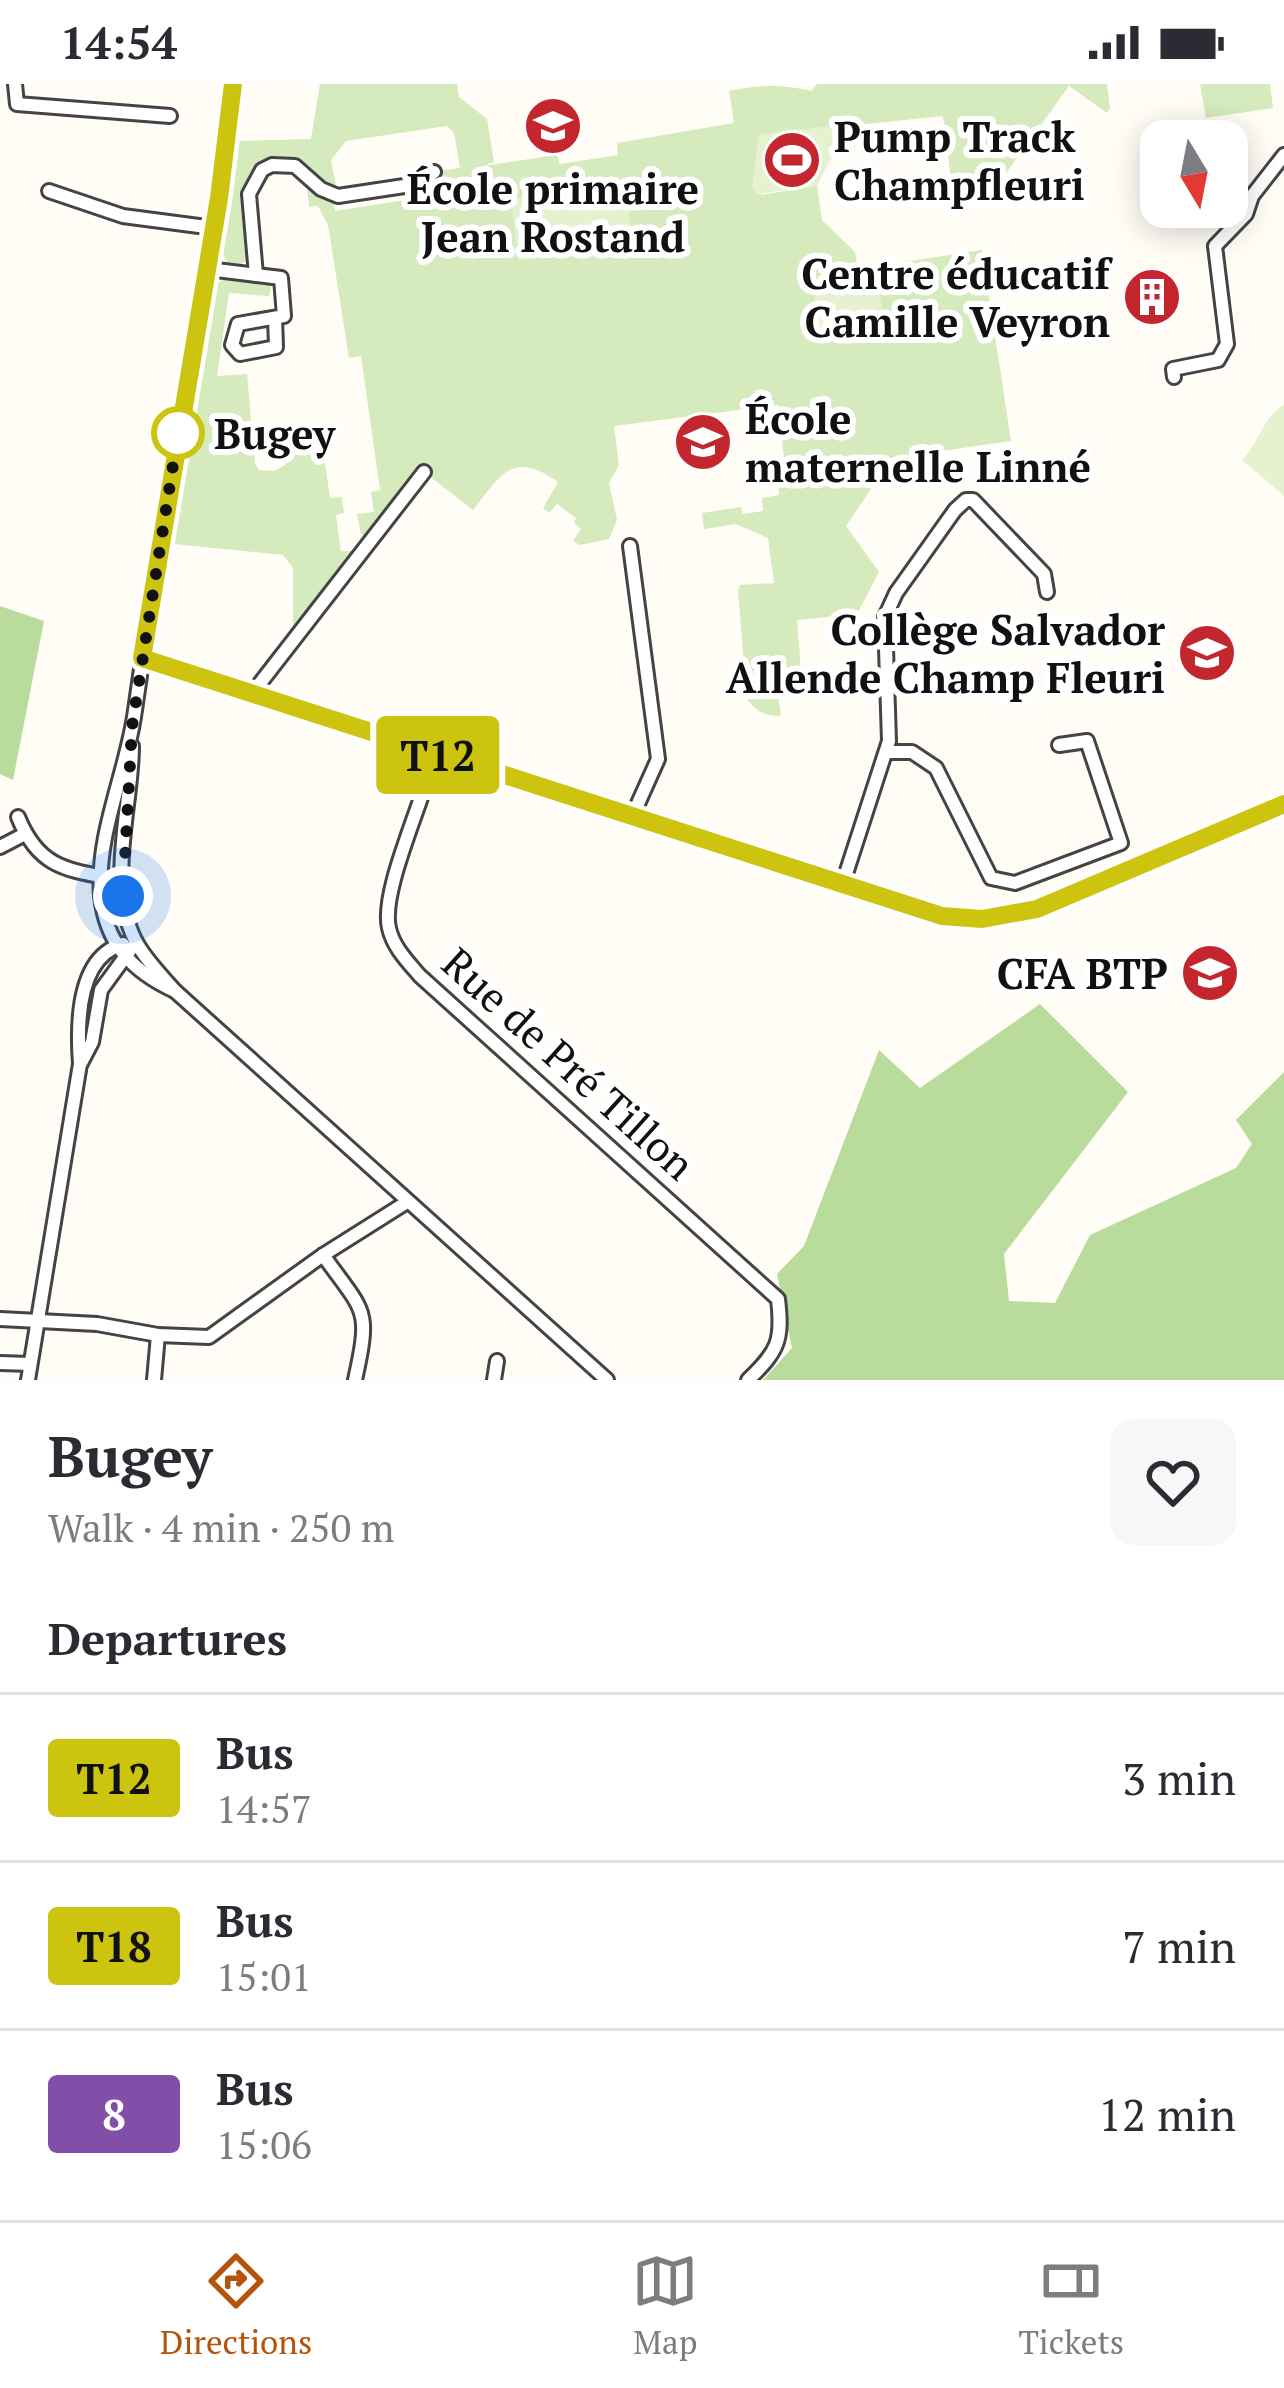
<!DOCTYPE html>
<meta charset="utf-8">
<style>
:root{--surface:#fff;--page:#f7f7f7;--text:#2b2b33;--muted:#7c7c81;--line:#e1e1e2;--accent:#b45309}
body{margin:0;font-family:"PT Serif",serif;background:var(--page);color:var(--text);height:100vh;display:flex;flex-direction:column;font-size:45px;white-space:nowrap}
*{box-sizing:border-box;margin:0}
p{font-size:39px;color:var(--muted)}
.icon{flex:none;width:66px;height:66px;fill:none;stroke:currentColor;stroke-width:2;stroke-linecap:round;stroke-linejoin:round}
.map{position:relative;height:1296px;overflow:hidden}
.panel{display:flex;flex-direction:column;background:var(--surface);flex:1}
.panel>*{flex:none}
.badge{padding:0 24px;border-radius:9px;font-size:42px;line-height:78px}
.needle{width:78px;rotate:170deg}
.fabs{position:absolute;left:1140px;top:36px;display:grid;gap:24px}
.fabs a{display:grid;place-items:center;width:108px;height:108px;border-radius:24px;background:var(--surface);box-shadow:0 6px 30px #0003;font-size:60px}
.you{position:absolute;width:60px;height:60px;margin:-30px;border:9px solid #fff;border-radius:50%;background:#1a73e8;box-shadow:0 0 0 18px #1a73e833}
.map>.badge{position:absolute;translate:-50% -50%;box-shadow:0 0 0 6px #fff}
h2{padding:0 48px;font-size:45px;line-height:108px}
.round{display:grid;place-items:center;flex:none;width:126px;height:126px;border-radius:24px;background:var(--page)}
.overview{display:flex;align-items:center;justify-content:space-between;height:204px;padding:0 48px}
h1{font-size:57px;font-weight:700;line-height:90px}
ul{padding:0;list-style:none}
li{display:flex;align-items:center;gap:36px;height:168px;padding:0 48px;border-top:3px solid var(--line)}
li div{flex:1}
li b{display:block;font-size:45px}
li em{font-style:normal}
li .badge{min-width:132px;font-weight:700;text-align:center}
.status{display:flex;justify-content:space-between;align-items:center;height:84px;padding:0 60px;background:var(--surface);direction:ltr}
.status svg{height:33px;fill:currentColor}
.tab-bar{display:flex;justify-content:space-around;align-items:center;height:168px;border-top:3px solid var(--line);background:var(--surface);font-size:33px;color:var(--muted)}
.tab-bar a{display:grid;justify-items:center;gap:6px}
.tab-bar .on{color:var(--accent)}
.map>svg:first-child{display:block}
.green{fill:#d5ebbd}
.forest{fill:#b9dc9c}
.pitch{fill:#e6f2cf}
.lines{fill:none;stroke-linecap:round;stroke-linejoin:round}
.minor-casing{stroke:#444;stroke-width:18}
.minor{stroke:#fff;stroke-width:12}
.line-casing{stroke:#fff;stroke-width:27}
.line{stroke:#ccc40f;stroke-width:18}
.walk{stroke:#111;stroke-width:12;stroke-dasharray:0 21.6}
.stop-dot{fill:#fff;stroke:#ccc40f;stroke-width:6}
.labels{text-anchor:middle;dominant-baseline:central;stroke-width:12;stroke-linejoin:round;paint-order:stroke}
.poi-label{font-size:42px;font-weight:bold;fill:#111;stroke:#fff;text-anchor:end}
.stop-label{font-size:42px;font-weight:bold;fill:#111;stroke:#fff;text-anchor:start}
.street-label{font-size:42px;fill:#111;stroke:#fff}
</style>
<div class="status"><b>14:54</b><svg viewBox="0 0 49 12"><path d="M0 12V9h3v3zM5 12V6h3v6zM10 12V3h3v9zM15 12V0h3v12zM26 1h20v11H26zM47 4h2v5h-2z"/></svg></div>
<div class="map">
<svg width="1284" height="1296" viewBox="0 0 1284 1296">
<rect width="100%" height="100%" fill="#fffdf5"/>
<g class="green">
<path d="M 320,0 L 457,0 L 459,13 L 487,35 L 494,78 L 483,82 L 557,71 L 560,80 L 618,71 L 617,59 L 734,39 L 729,7 C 759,1 782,0 811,7 L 817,0 L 1107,0 L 1110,24 L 1107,29 L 1069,2 L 1004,92 L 951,96 L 943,32 L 759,51 L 761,111 L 817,102 L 822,136 L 855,168 L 858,185 L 982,166 L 1011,357 L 892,374 L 846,442 L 879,488 L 857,530 L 797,536 L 802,600 L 777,604 L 781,632 C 765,632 757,628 747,615 L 738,508 L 740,501 L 774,499 L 768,454 L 736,440 L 704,445 L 702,429 L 741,423 L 743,430 L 763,427 L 762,414 L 779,411 L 776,378 L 784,375 L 778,321 L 614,342 L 619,381 L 609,399 L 617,436 L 609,455 L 580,461 L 573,457 L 581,445 L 574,438 L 576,434 L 557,420 L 549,429 L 543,424 L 558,398 C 512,366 502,390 473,426 L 424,388 L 371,457 L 361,450 L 357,430 L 374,428 L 371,408 L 380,406 L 361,272 L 349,274 L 328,141 L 318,122 L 309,123 L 307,103 L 316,112 L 333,117 L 335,127 L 425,113 L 426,100 L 439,87 L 460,84 L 454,49 L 447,42 L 346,57 L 331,76 L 338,112 L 283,80 L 257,91 L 249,176 L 241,180 L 227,178 L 222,168 L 239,57 L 311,55 Z"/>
<polygon points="1200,0 1270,0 1273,24 1206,34"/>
<polygon points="230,192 272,199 269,212 229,209 217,292 247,290 255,380 259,386 274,387 285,381 292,365 289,346 320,344 330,414 342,413 344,429 336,431 341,467 351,467 357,474 293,557 293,484 283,471 174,460 216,200"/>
</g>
<g class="forest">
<polygon points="0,522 44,537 13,696 0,690"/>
<polygon points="1040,920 1128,1008 1004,1170 1009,1217 1055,1219 1090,1151 1236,1084 1252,1060 1236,1036 1284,988 1284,1296 763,1296 792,1264 777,1190 804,1162 879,966 920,1004"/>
</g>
<g class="pitch">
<polygon points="849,40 870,41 866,58 832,72 817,102 756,110 752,103 759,50"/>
<polygon points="625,97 633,159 519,177 511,116"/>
<polygon points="878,199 883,233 818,242 814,208"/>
<path d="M 1284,320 L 1284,412 L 1242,376 C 1259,358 1263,334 1284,320 Z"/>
</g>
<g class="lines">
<g class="minor-casing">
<g id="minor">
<polyline points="15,0 17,20 170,32"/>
<polyline points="49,107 123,132 214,144"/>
<polyline points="208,185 281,194 284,232 238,240 232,261 240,270 276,263 275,234"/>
<polyline points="256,191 249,110 262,86 272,81 295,82 321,105 338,112 411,101 434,88"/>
<polyline points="1174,293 1173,285 1218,276 1227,260 1215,162 1246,130 1252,112 1284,71"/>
<polyline points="630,462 658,675 632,733"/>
<polyline points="143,575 254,607 900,821 968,836 1037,825 1284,720"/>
<polyline points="254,607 424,388"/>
<path d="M 132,662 C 132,723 106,798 135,856 C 144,874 161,891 175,907 L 607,1296"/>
<polyline points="886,668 912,668 936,684 991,794 1015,799 1121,759 1087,657 1059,661"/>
<path d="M 434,670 C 426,713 380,806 389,844 C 393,863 408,878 420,892 L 778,1215 C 783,1257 778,1267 748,1296"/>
<path d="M 18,733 C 40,787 70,786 122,796"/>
<polyline points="0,763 25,750"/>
<polyline points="842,802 889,657 885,533 896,509 955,426 966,416 973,416 1044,490 1047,508"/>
<path d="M 175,907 C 133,888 106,860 101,812 C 96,752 125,691 134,633 C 147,545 159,457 174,370 C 196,248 223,124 233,0"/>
<polyline points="81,979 92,958 101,906 136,858"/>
<path d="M 323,1171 C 365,1230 371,1223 355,1296"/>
<polyline points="0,1235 97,1240 158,1251 209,1253 323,1171 407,1118"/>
<polyline points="0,1279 30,1280"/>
<path d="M 28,1296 L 80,980 C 77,940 77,873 123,860"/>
<polyline points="154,1296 158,1251"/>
<polyline points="494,1296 497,1277"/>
</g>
</g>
<use href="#minor" class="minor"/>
</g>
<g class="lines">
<g class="line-casing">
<polyline id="line" points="233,0 219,114 142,574 942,832 982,835 1037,825 1284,720"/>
</g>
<use href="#line" class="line"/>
<polyline class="walk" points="123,812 132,643 178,349"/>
</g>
<defs>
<g id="school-disc" transform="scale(3)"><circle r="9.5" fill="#c4262e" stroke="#fff"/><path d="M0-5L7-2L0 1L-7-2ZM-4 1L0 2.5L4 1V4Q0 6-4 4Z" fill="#fff"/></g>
<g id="stadium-disc" transform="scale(3)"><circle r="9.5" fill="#c4262e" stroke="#fff"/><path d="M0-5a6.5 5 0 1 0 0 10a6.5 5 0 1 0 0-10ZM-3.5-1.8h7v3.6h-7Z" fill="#fff"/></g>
<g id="building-disc" transform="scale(3)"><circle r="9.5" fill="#c4262e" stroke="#fff"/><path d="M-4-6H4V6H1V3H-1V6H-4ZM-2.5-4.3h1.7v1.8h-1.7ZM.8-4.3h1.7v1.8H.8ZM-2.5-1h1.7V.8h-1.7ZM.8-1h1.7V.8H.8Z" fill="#fff"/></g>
</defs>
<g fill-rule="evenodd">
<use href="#school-disc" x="553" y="42"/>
<use href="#stadium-disc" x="792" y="76"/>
<use href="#building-disc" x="1152" y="213"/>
<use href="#school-disc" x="703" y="358"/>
<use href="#school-disc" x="1207" y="569"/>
<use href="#school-disc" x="1210" y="889"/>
</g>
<circle class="stop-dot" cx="178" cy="349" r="24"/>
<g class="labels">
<g class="poi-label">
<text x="834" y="52" text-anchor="start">Pump Track<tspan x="834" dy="48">Champfleuri</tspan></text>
<text x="553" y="104" text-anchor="middle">École primaire<tspan x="553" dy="48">Jean Rostand</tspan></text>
<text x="1110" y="189">Centre éducatif<tspan x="1110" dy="48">Camille Veyron</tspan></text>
<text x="745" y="334" text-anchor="start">École<tspan x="745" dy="48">maternelle Linné</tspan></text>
<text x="1165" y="545">Collège Salvador<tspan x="1165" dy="48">Allende Champ Fleuri</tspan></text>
<text x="1168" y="889">CFA BTP</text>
</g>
<g class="stop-label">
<text x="214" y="349">Bugey</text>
</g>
<g class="street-label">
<text transform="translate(569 979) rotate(42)">Rue de Pré Tillon</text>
</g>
</g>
</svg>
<div class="fabs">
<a><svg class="needle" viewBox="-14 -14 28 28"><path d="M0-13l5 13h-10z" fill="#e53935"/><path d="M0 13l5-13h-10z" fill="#7c7c81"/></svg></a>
</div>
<div class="you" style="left:123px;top:812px"></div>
<b class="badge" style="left:438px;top:671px;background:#ccc40f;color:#111">T12</b>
</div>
<section class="panel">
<div class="overview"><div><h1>Bugey</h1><p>Walk · 4 min · 250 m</p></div><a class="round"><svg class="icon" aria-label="heart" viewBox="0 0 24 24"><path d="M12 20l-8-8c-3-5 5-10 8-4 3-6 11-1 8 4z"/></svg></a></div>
<h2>Departures</h2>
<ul>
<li><span class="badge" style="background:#ccc40f;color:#111">T12</span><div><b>Bus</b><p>14:57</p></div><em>3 min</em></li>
<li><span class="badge" style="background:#ccc40f;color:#111">T18</span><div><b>Bus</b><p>15:01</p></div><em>7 min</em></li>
<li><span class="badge" style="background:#824fa8;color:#fff">8</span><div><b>Bus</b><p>15:06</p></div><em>12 min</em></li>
</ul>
</section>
<nav class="tab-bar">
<a class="on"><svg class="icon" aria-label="directions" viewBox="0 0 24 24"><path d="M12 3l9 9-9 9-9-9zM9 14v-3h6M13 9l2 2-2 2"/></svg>Directions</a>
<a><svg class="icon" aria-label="map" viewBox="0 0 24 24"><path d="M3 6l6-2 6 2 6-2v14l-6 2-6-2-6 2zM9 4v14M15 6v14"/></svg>Map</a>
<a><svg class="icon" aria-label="tickets" viewBox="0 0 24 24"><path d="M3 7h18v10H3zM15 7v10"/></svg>Tickets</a>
</nav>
